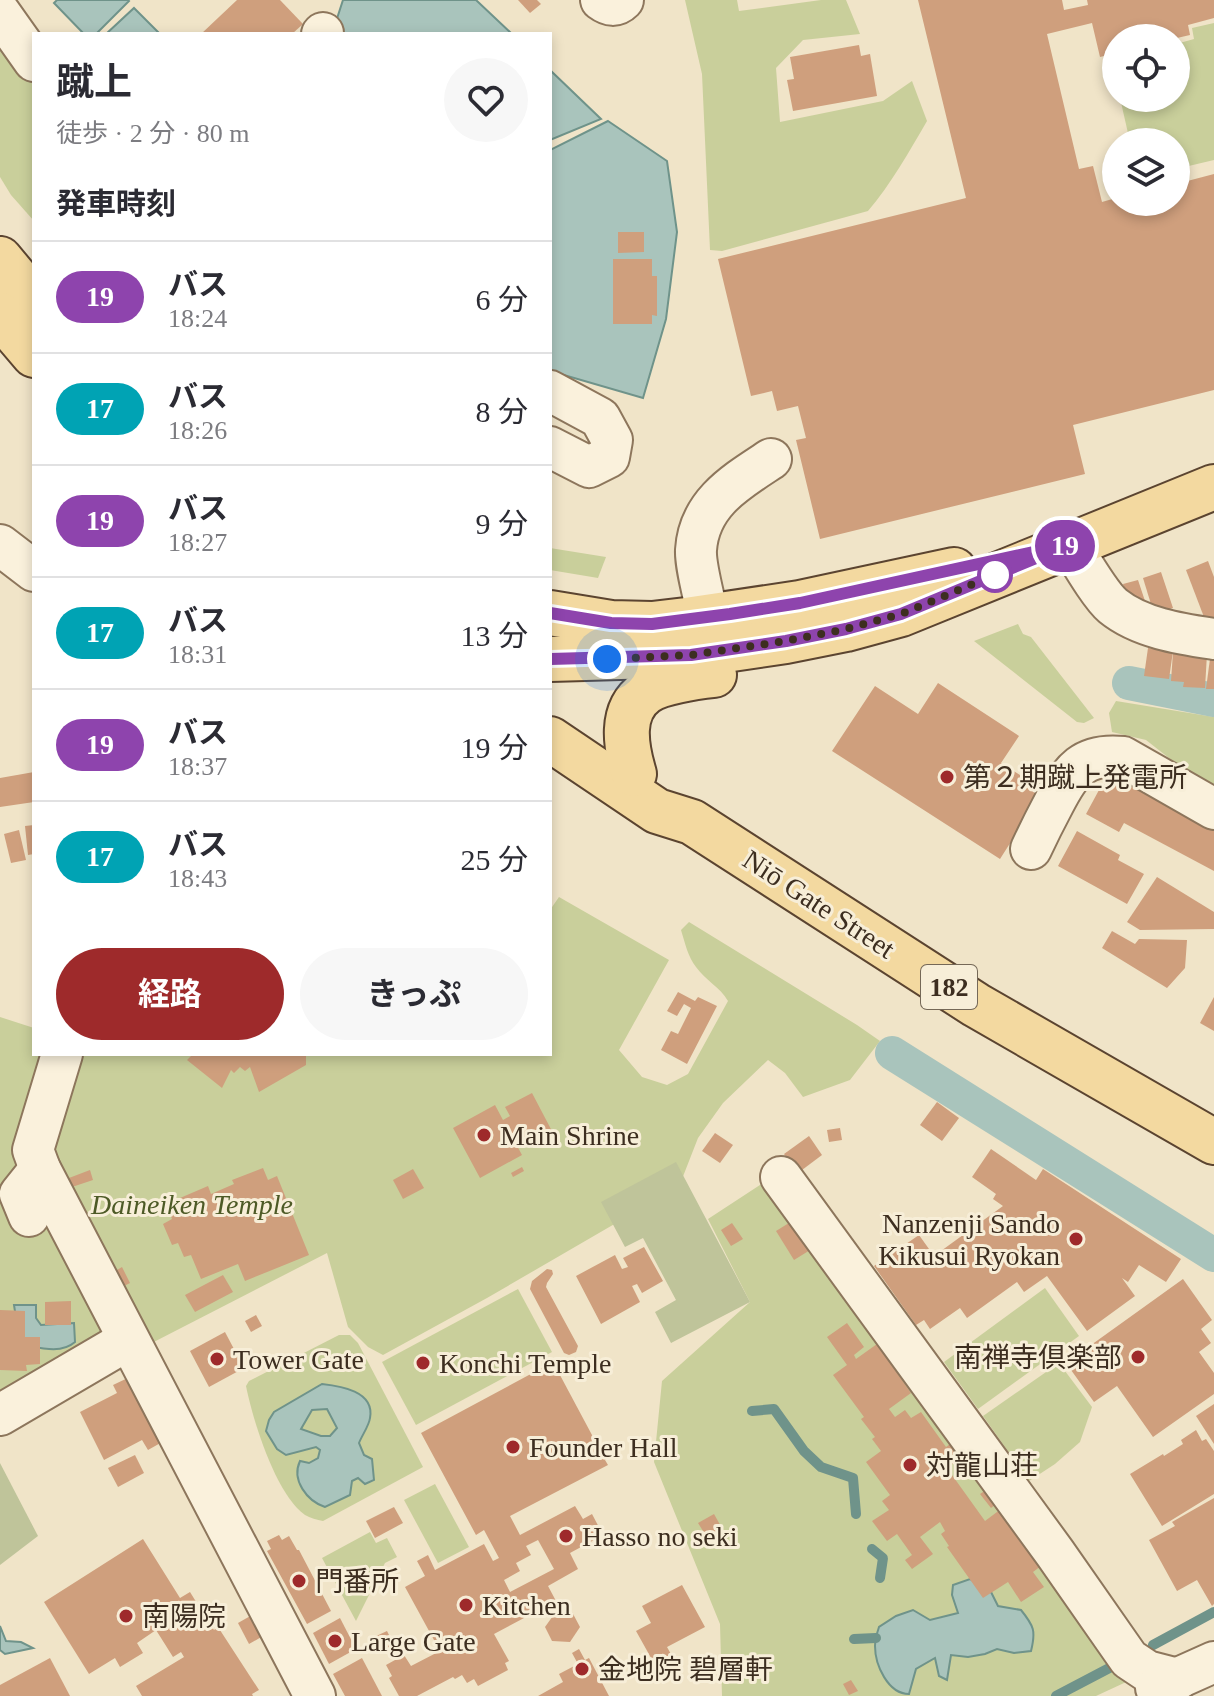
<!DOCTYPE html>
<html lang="ja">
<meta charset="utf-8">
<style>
:root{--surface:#fff;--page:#f7f7f7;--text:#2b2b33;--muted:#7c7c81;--line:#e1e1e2;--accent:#9e2a2b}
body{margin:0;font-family:"Times New Roman","Noto Sans JP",serif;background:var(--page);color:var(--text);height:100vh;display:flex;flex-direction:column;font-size:30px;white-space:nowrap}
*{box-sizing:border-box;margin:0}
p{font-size:26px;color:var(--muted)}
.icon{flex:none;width:44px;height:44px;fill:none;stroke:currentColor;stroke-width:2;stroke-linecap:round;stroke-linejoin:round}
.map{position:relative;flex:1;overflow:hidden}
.drawer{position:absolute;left:32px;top:32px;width:520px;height:1024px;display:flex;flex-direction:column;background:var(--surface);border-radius:0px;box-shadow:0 4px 12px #0003}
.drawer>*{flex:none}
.badge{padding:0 16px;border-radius:26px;font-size:28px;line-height:52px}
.controls{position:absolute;left:1102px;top:24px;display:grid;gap:16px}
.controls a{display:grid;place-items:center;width:88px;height:88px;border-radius:50%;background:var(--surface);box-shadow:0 4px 12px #0003;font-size:40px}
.you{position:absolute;width:40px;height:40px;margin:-20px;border:6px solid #fff;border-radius:50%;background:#1a73e8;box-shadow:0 0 0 12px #1a73e833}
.map>.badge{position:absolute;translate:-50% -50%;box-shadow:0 0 0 4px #fff}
h2{padding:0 24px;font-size:30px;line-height:72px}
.round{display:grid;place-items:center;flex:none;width:84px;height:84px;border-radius:42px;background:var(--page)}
.head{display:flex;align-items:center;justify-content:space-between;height:136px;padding:0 24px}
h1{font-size:38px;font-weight:700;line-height:60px}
.primary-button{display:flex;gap:16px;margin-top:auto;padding:16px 24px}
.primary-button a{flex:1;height:92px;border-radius:48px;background:var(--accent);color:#fff;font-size:32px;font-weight:700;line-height:92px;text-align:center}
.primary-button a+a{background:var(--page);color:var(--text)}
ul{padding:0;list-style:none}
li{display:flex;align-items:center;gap:24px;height:112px;padding:0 24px;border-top:2px solid var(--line)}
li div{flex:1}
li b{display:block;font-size:30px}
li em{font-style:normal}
li .badge{min-width:88px;font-weight:700;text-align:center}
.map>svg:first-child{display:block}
.green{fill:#c9cf9b}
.cemetery{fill:#bfc49a}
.water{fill:#a9c4bc;stroke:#6f938a;stroke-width:2;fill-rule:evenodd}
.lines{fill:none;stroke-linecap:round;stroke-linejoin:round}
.stream{stroke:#6f938a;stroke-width:10}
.canal{stroke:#a9c4bc;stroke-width:34}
.building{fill:#cf9f7d;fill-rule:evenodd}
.minor-casing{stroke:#8d765c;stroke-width:44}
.major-casing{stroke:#5b4430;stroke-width:48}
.minor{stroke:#faf1dc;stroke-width:40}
.major{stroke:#f3d9a0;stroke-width:44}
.line-casing{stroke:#fff;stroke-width:18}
.line{stroke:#8e44ad;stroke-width:12}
.walk{stroke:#3d2e20;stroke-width:8;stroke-dasharray:0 14.4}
.stop-dot{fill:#fff;stroke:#8e44ad;stroke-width:4}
.poi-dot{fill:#9e2a2b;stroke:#f7eed8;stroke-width:3}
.labels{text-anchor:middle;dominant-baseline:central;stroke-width:6;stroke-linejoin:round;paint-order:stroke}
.shield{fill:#f7eed8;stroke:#756857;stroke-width:2}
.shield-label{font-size:26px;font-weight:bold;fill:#3d2e20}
.poi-label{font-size:28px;fill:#3d2e20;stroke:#f7eed8;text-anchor:start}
.street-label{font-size:28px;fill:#3d2e20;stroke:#f7eed8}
.park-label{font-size:28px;font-style:italic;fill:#4d5a26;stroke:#f7eed8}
</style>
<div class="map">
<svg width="1214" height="1696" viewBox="0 0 1214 1696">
<rect width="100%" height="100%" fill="#f0e4c8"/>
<g class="green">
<path d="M 685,0 L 737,0 L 739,11 L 821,0 L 846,0 L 860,34 L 803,40 L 776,68 L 780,122 L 883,101 L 912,81 L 927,121 C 909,152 891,184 868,211 L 722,251 L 710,250 L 702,74 Z"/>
<polygon points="1214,23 1214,160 1176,169 1176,142 1130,142 1120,98 1176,98 1176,44 1194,39 1192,28"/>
<polygon points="0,43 34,84 34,221 11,195 0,177"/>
<polygon points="550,548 606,557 598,578 550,570"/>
<polygon points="1018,624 1023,634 1031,637 1094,718 1084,723 1077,722 974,641"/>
<polygon points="1116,701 1214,717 1214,784 1192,776 1146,740 1112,732 1109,713"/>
<path d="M 559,897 L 669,960 L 619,1050 L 642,1077 L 667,1085 L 688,1074 L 728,1001 C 720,987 705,980 696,967 C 688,957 685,943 681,930 L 689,922 L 857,1025 L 880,1041 L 850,1080 L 803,1097 L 785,1073 L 768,1060 L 723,1103 L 698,1138 L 682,1179 L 661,1197 L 487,1298 L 383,1355 L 368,1347 L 348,1327 L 327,1253 L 146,1346 L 45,1151 L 77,1054 L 550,1054 L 550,910 Z"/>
<polygon points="0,1017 34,1028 34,1054 47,1054 26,1139 115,1341 0,1405"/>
<polygon points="763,1183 1137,1677 1096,1696 722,1696 720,1624 654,1462 662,1381 750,1302 708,1219"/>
<polygon points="1045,1288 1079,1336 978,1409 944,1362"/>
<polygon points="518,1289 552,1352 416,1425 382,1362"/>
<path d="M 339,1335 L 350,1335 L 358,1343 L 423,1467 L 323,1521 C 317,1520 310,1518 305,1515 C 276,1495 253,1421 246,1386 L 249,1381 Z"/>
<polygon points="1059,1363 1092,1407 1080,1442 1055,1464 1029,1481 983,1416"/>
<polygon points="435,1484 469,1547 438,1563 404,1500"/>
<polygon points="370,1532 376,1543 387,1538 397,1557 385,1563 356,1621 322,1558"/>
</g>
<g class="cemetery">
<polygon points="676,1162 750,1302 671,1343 655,1312 676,1300 643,1238 625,1247 601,1202"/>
<polygon points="0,1463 38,1536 0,1565"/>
</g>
<g class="water">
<polygon points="57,0 128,0 129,1 96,34 84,34 54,3"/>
<polygon points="343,0 476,0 512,34 332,34"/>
<polygon points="134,8 160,34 106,34"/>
<polygon points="550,70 601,119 550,140"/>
<polygon points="608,121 667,161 677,232 666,319 643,398 550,371 550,150"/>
<path d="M 14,1305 L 36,1305 L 36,1318 L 41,1325 L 74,1323 L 75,1342 C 60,1355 38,1347 20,1344 Z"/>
<path d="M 322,1384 C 340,1386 375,1391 370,1418 C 369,1426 362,1435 359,1443 L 364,1455 L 372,1459 L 374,1480 L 365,1484 L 358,1478 L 352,1481 L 350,1495 L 325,1507 C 307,1501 291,1480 300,1461 L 309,1463 L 318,1458 L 320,1450 L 316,1447 L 286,1455 L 277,1449 L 266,1431 L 269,1420 L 274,1412 ZM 327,1409 L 337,1428 L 330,1436 L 321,1436 L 301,1429 L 312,1410 Z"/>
<path d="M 970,1579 L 991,1592 L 998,1606 L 1021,1610 C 1034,1626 1036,1631 1031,1651 L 1014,1653 L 997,1649 L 985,1654 L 968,1657 L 951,1655 L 947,1680 L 939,1676 L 935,1658 L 916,1669 L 909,1694 C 888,1694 875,1665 875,1646 C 875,1640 877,1633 879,1627 L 896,1616 L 913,1610 L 930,1620 L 958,1613 L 952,1595 L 953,1585 Z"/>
<polygon points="0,1626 6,1641 21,1642 33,1648 5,1654 0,1650"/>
</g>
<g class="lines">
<g class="stream">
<polyline points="752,1411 774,1409 804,1451 821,1467 853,1478 856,1514"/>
<polyline points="872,1549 883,1558 880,1578"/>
<polyline points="854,1639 876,1638"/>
<polyline points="1153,1645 1214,1612"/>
<polyline points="1056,1696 1117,1664"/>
</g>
<g class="canal">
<polyline points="1129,683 1214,700"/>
<polyline points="892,1053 1214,1255"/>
</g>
</g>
<g class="building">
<polygon points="237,0 280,0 303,24 292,34 201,34"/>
<polygon points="518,0 537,0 541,4 530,13"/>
<polygon points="918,0 1062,0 1064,10 1088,5 1087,0 1214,0 1214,18 1188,25 1190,35 1177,38 1116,38 1116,53 1100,57 1092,23 1047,34 1079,169 1093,166 1102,202 1116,198 1116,202 1176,202 1176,184 1214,174 1214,390 1073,425 1085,474 820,539 796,440 806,438 798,406 777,411 772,391 751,396 718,259 966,198"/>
<polygon points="859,45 861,56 870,54 877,96 793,111 787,80 794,79 790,57"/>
<polygon points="618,232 644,232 644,252 618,253"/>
<polygon points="613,259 652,259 652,276 657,276 657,316 652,315 652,324 613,324"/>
<polygon points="1208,561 1214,577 1214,622 1207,625 1186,570"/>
<polygon points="1161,572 1173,608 1154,614 1143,578"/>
<polygon points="1138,580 1148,610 1128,599 1123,584"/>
<polygon points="1148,648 1173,651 1169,679 1144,676"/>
<polygon points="1211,651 1214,651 1214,689 1206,689"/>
<polygon points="1173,652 1207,654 1205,688 1183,687 1184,682 1171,681"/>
<polygon points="938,683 1019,736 1001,763 1044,790 1000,859 832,751 875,686 918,714"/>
<polygon points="1112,766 1142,781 1138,789 1214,829 1214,871 1124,823 1119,832 1086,814"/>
<polygon points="34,772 34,802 0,807 0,778"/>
<polygon points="34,825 34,854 28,855 25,826"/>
<polygon points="19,830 26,860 11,863 4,834"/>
<polygon points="1077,831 1120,855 1118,860 1144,874 1127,904 1058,866"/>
<polygon points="1157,877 1214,912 1214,929 1140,930 1127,922"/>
<polygon points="1112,931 1135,944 1139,939 1187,940 1185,968 1167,988 1102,948"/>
<polygon points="678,992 695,1001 698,997 717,1006 687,1064 661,1050 671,1031 678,1034 691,1008 684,1004 677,1016 667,1011"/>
<polygon points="1214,997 1214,1031 1200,1023"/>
<polygon points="193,1054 306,1054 306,1065 259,1092 250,1067 245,1071 240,1067 234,1073 231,1070 222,1088 187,1060"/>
<polygon points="532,1093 553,1133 526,1147 521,1138 515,1142 522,1155 480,1178 453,1128 495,1105 503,1120 510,1116 505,1107"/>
<polygon points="937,1102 959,1118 942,1141 920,1125"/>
<polygon points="840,1128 842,1140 829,1142 827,1130"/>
<polygon points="715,1133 733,1145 720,1163 702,1151"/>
<polygon points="809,1136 822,1155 798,1173 784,1154"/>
<polygon points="991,1149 1036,1180 1043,1169 1181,1259 1166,1282 1139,1265 1128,1282 1122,1278 1135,1296 1087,1331 1047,1276 1024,1292 1017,1282 967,1318 960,1308 930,1329 924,1320 916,1325 874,1266 919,1235 934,1256 1003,1206 993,1199 996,1194 972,1177"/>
<polygon points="522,1167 524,1171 513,1177 511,1173"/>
<polygon points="263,1168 268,1180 277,1176 309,1255 245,1281 238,1264 201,1279 191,1255 184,1257 178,1243 172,1245 163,1224 172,1219 166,1204 208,1186 211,1194 234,1184 232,1180"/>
<polygon points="413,1169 424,1188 403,1199 393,1180"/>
<polygon points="90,1170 93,1180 72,1187 69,1178"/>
<polygon points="797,1218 815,1247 794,1260 776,1231"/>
<polygon points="732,1223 743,1239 731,1246 721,1230"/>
<polygon points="644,1247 663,1281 642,1293 637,1284 632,1286 640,1302 601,1324 576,1276 615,1255 622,1269 628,1267 623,1258"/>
<polygon points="122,1267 130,1283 120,1288 112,1273"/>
<polygon points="547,1269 552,1270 553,1274 547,1283 546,1287 578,1346 576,1352 569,1355 564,1353 530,1289 532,1281"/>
<polygon points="223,1275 233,1292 195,1312 185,1295"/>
<polygon points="1183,1279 1212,1320 1201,1329 1211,1343 1199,1352 1214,1373 1214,1394 1153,1437 1117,1386 1094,1402 1066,1363"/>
<polygon points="71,1301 71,1325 45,1325 45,1302"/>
<polygon points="0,1310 25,1311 25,1337 40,1337 40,1364 26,1365 27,1371 0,1370"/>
<polygon points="256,1315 262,1326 251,1332 245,1321"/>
<polygon points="847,1323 864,1347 854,1355 856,1359 877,1344 911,1393 889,1409 895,1417 905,1410 911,1418 921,1412 946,1447 954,1441 974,1469 966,1474 957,1461 947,1468 985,1521 1001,1509 1041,1566 1033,1572 1044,1587 1021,1602 1008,1582 983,1598 947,1547 949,1546 941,1534 945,1531 940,1522 920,1537 933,1554 912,1569 905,1560 912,1555 897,1534 887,1541 872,1521 889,1510 882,1501 890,1495 866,1462 881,1451 872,1439 875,1437 861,1419 864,1417 833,1375 847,1365 827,1337"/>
<polygon points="225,1332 244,1368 209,1387 190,1351"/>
<path d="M 553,1362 L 600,1450 L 614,1443 L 619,1452 L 605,1460 L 608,1465 L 510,1516 L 520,1535 L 575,1506 L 583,1519 L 592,1514 L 602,1533 L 593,1538 L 594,1540 L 570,1553 L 578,1569 L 548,1586 L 556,1601 L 494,1634 L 509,1661 L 505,1663 L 508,1670 L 478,1686 L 474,1679 L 467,1683 L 462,1675 L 455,1679 L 453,1677 L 417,1696 L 399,1696 L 389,1678 L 392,1676 L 386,1665 L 404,1655 L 411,1666 L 440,1651 L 405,1587 L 425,1576 L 417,1561 L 428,1555 L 435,1570 L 484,1544 L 493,1561 L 499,1558 L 484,1530 L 476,1535 L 421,1433 ZM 538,1540 L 554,1569 L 510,1592 L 504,1580 L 520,1571 L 516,1563 L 531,1555 L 526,1546 Z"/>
<polygon points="134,1375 164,1441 148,1450 142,1440 104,1460 80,1412 117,1393 113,1385"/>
<polygon points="1214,1404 1214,1444 1196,1416"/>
<polygon points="1196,1430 1202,1441 1206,1439 1214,1451 1214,1494 1162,1526 1130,1474 1163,1454 1164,1456 1183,1444 1181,1440"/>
<polygon points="135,1455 144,1473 118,1487 108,1468"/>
<polygon points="989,1488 999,1502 991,1508 980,1494"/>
<polygon points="1214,1498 1214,1604 1212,1606 1197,1580 1177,1591 1149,1540 1175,1526 1172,1522"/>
<polygon points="394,1507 403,1523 375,1538 366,1521"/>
<polygon points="714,1514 723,1530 708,1539 698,1523"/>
<polygon points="279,1535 282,1540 289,1536 297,1550 299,1550 331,1611 307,1624 267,1551 271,1549 267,1541"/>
<polygon points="143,1539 180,1598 190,1592 203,1613 188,1623 192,1628 206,1619 214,1630 218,1627 259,1690 252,1694 253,1696 142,1696 136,1686 184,1657 181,1652 173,1657 156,1630 137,1643 143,1653 120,1667 115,1658 89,1674 44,1602"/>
<polygon points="682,1585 705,1627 667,1647 672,1656 655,1665 636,1631 651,1623 642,1606"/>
<polygon points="259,1611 270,1632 249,1644 238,1623"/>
<polygon points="572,1612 580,1627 570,1642 552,1641 545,1627 555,1613"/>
<polygon points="340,1618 356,1649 329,1664 313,1633"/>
<polygon points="387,1631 395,1647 380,1654 372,1638"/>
<polygon points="579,1649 585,1660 589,1658 609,1696 538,1696 563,1682 559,1674 578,1664 572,1653"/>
<polygon points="50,1658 70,1696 0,1696 0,1685"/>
<polygon points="362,1658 382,1696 345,1696 333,1674"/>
<polygon points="851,1680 858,1691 849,1695 843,1684"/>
</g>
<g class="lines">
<g class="minor-casing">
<g id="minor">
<path d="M 601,0 C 609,6 616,7 623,0"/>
<polyline points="0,13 34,61"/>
<polyline points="322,34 323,33"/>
<polyline points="550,391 600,418 612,440 609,457 589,467 550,447"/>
<path d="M 1070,544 C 1080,560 1100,595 1113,606 C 1140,628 1181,634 1214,639"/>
<polyline points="0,545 34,571"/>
<path d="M 708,617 C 705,600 695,566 696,550 C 699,503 736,482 771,459"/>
<path d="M 1031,849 C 1038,834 1046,818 1054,803 C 1071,770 1083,753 1123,757 L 1214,809"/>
<polyline points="62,1054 33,1150 40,1169 315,1696"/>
<polyline points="781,1177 1055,1553 1129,1659 1147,1671 1178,1679"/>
<polyline points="29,1216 20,1194 40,1169"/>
<polyline points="0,1415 128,1340"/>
<polyline points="1156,1688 1214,1662"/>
</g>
</g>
<g class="major-casing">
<g id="major">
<polyline points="0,259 34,300"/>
<polyline points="0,315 34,355"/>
<polyline points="550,613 611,623 652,624 686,620 800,603 954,570"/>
<polyline points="550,659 691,655 786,641 846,629 901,614 1214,487"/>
<polyline points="550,739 657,811 692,822 976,1005 1214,1142"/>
<path d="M 634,774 C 626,747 619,711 646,692 C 660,682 696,677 714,675"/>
</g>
</g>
<use href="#minor" class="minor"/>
<use href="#major" class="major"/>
</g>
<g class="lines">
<g class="line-casing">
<polyline id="line" points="550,613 611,623 652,624 730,614 800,603 1070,544 901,614 846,629 786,641 691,655 550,659"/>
</g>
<use href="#line" class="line"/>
<polyline class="walk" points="607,659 691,655 786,641 846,629 901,614 995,575"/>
</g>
<circle class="stop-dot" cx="995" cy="575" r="16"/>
<g class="poi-dot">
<circle cx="947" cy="777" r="8"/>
<circle cx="484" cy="1135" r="8"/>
<circle cx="1076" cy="1239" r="8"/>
<circle cx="1138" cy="1357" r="8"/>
<circle cx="217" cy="1359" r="8"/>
<circle cx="423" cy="1363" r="8"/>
<circle cx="513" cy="1447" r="8"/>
<circle cx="910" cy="1465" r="8"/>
<circle cx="566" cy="1536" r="8"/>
<circle cx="299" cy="1581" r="8"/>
<circle cx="466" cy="1605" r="8"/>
<circle cx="126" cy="1616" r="8"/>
<circle cx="335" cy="1641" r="8"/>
<circle cx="582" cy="1669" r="8"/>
</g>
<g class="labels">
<rect class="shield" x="921" y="965" width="56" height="44" rx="6"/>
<g class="shield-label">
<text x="949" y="987">182</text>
</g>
<g class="poi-label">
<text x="963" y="777">第２期蹴上発電所</text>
<text x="500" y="1135">Main Shrine</text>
<text x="1060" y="1223" text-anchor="end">Nanzenji Sando<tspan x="1060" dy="32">Kikusui Ryokan</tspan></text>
<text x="1122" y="1357" text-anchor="end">南禅寺倶楽部</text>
<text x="233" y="1359">Tower Gate</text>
<text x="439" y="1363">Konchi Temple</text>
<text x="529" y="1447">Founder Hall</text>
<text x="926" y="1465">対龍山荘</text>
<text x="582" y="1536">Hasso no seki</text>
<text x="315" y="1581">門番所</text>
<text x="482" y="1605">Kitchen</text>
<text x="142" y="1616">南陽院</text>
<text x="351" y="1641">Large Gate</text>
<text x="598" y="1669">金地院 碧層軒</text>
</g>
<g class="street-label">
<text transform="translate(819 904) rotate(33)">Niō Gate Street</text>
</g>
<g class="park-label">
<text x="192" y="1204">Daineiken Temple</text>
</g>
</g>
</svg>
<div class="controls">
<a><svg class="icon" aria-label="locate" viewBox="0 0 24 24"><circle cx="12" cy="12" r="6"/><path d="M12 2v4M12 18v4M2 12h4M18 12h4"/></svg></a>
<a><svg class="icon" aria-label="layers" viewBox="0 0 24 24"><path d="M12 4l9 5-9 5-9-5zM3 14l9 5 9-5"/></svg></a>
</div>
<div class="you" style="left:607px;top:659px"></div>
<b class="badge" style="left:1065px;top:546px;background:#8e44ad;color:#fff">19</b>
<section class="drawer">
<div class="head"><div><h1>蹴上</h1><p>徒歩 · 2 分 · 80 m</p></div><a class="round"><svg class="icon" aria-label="heart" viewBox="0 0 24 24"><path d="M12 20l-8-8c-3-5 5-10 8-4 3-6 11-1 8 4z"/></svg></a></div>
<h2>発車時刻</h2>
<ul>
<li><span class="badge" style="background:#8e44ad;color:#fff">19</span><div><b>バス</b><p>18:24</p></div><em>6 分</em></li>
<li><span class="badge" style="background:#00a3b4;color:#fff">17</span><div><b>バス</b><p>18:26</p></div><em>8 分</em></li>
<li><span class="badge" style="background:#8e44ad;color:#fff">19</span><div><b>バス</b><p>18:27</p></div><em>9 分</em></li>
<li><span class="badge" style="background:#00a3b4;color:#fff">17</span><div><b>バス</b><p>18:31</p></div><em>13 分</em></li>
<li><span class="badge" style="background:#8e44ad;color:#fff">19</span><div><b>バス</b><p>18:37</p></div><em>19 分</em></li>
<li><span class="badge" style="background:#00a3b4;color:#fff">17</span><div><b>バス</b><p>18:43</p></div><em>25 分</em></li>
</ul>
<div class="primary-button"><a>経路</a><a>きっぷ</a></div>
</section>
</div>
